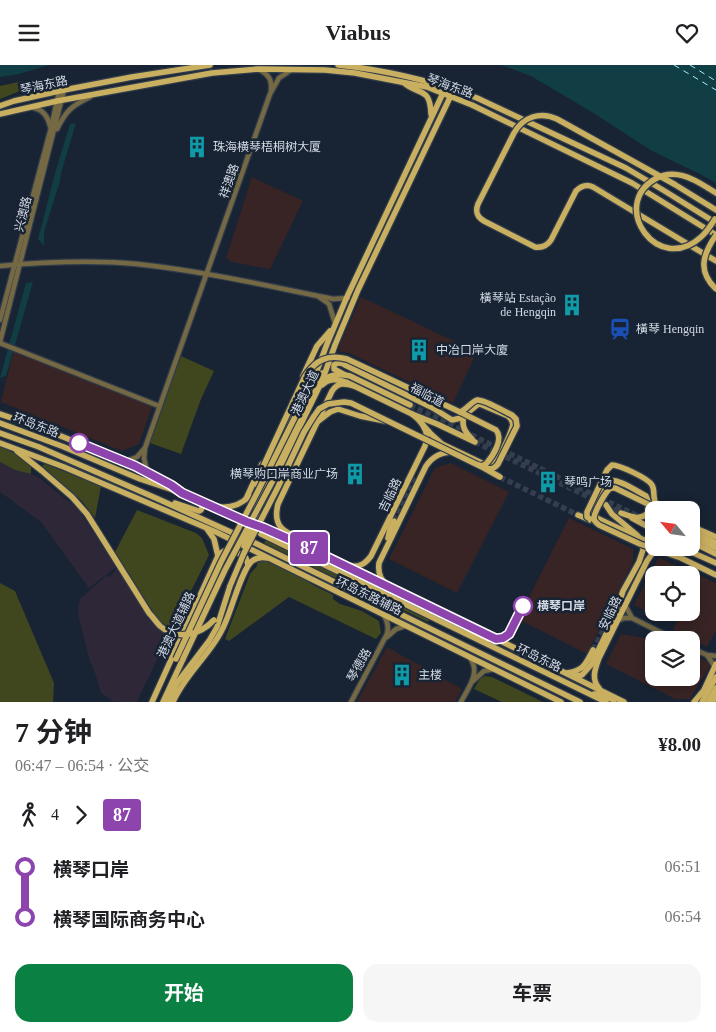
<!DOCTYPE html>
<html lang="zh">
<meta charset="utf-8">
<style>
:root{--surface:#fff;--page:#f6f6f6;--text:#202124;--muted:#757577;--accent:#0b8043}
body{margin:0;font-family:"Times New Roman","Noto Sans SC",serif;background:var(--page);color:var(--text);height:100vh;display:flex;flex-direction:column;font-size:19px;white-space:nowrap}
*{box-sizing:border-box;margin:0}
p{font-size:16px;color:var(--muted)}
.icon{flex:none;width:28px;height:28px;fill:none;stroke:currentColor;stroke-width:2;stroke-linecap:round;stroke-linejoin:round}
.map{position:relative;height:637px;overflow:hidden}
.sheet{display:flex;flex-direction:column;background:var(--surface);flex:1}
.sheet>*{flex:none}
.badge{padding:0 10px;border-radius:4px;font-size:18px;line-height:32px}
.needle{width:32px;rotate:299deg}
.buttons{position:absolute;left:645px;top:436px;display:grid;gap:10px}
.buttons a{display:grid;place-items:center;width:55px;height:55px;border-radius:10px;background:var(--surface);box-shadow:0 2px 12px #0003;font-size:25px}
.map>.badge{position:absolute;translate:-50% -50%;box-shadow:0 0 0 2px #fff}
.legs{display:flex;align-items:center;gap:8px;height:55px;padding:0 15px;font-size:16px}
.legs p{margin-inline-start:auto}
.overview{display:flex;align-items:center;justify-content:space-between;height:85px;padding:0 15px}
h1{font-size:28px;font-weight:700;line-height:38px}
.primary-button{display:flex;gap:10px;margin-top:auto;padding:10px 15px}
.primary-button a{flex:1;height:58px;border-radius:15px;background:var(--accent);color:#fff;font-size:20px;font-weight:700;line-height:58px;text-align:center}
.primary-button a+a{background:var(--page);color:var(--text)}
ul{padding:0 15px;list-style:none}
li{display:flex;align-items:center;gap:18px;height:50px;font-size:19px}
li i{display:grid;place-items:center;width:8px;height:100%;margin:0 6px;background:currentColor}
li i::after{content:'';width:12px;height:12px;margin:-6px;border:4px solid;border-radius:50%;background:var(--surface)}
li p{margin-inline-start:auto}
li:first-child i{background:linear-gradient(#0000 50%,currentColor 0)}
li:last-child i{background:linear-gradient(currentColor 50%,#0000 0)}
header{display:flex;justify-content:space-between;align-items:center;height:65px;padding:0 15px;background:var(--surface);font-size:22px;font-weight:700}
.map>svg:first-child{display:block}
.commercial{fill:#382425}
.industrial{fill:#2d2737}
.green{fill:#40471f}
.water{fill:#103e44}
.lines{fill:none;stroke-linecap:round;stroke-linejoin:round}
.ferry{stroke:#a6eff9;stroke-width:1;stroke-dasharray:6 5;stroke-linecap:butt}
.major-tunnel{stroke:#343e4e;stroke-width:5.5;stroke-dasharray:5.5 3;stroke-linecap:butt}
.minor-casing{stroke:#323d4c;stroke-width:7}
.major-casing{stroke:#323d4c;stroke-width:8}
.minor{stroke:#756944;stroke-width:4.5}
.major{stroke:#c9af60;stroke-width:5.5}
.major-bridge-casing{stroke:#323d4c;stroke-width:8;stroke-linecap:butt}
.major-bridge{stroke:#c9af60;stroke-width:5.5}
.line-1-casing{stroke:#fff;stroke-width:11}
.line-1{stroke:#8e44ad;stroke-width:8}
.stop-1-dot{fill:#fff;stroke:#8e44ad;stroke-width:2.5}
.labels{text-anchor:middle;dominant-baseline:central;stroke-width:5;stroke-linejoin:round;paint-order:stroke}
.street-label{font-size:12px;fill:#d3dae5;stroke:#182333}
.poi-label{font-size:12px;fill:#d3dae5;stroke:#182333;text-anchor:start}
.stop-label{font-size:12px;font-weight:bold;fill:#d3dae5;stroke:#182333;text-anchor:start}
</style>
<header><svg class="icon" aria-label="menu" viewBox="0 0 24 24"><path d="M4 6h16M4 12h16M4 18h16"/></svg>Viabus<svg class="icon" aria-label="heart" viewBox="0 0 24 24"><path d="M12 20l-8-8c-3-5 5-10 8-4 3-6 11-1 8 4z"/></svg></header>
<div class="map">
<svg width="716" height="637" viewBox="0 0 716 637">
<rect width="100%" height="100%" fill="#182333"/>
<g class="commercial">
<polygon points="252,112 303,136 270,204 231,197 226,193"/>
<polygon points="361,232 477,287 453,338 349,288 340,287 339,282"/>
<polygon points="15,280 154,336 139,379 122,386 1,337"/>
<polygon points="451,398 509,427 457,528 389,494 435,403"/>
<polygon points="569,453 633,484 633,497 587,589 518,554"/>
<polygon points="659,492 689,508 688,510 654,510 654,548 669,548 665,556 634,540"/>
<polygon points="701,511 716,518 716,566 707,582 673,564 682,548 691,548 691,529"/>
<polygon points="621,569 656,575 654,575 654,612 691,612 691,589 706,596 710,601 690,634 675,634 606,599"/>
<polygon points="387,582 462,624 455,637 357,637"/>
</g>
<g class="industrial">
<polygon points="0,397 15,405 37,411 78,444 116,502 89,523 41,457 0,427"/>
<polygon points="117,503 152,558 158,564 168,571 137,637 114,637 101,628 97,614 89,593 79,554 78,541 80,534 107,510 110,512"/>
</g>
<g class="green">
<polygon points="23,16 25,24 0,34 0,21"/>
<polygon points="181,291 214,306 201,334 181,389 150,378"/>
<polygon points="0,381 20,391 31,402 31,409 15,405 0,397"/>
<polygon points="45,399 101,421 95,453 82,436 42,401"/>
<polygon points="137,445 196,468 202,473 209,490 172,564 158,555 115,487"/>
<polygon points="266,475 356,519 354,522 264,478"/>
<polygon points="263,496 269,497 301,512 313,520 333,530 333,534 340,539 362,546 379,556 381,568 376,574 289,532 229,576 225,574 250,509 257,501 257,498"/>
<polygon points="357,512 366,514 450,555 456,560"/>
<polygon points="0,518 15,526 54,618 53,637 0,637"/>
<polygon points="333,520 422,563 421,565 332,522"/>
<polygon points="367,525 429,555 428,557 365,527"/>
<polygon points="485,611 492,612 543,637 502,637 474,624 480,614"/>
</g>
<g class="water">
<polygon points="0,0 49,0 19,9 0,12"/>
<polygon points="501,0 716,0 716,118 700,109 652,86 595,49 531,11"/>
<polygon points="76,58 61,108 60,116 45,164 44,170 44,181 38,174 56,105 70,59"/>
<polygon points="33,217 6,311 0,313 26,218"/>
</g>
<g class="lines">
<g class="ferry">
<polyline points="674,0 716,25"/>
<polyline points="690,0 716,16"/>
</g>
<g class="major-tunnel">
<polyline points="410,340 654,459"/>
<polyline points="475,377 597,436"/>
<polyline points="500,412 578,450"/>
<polyline points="606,440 621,448"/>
<polyline points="394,456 415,413"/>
<polyline points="691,477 700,481"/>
<polyline points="593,585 608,555"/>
</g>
<g class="minor-casing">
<g id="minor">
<path d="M 260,5 C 269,10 272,15 271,25"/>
<path d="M 34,43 C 44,45 48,52 50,61"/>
<path d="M 57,64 C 66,46 71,41 90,32"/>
<path d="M 0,201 C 44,197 94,195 137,199 C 203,206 268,221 333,234 L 348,233"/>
<polyline points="319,232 329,239 335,258"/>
<polyline points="0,255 51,63 59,27"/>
<polyline points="0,277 64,25"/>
<polyline points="0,278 159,341"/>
<polyline points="124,397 137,392 144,384"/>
<polyline points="147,408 144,393 145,383 270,29 279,13 291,5"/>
<polyline points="625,540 632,553 676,575"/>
<polyline points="617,556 624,553 632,553"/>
<polyline points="387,572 396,564 405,561"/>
<polyline points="691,583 707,590 716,591"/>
<polyline points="707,590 715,602"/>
<polyline points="473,616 484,606 494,604"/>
<path d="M 351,637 L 387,569 C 389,562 387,555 383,549"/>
<path d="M 461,637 C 468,623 481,608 470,593"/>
</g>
</g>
<g class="major-casing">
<g id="major">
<path d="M 338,0 C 385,5 433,16 477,33 L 626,103 L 663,125 L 716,158"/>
<path d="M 404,18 C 419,31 430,21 431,49"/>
<polyline points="0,41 14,36 64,25 132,12 210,0"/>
<polyline points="0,49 57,36 212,8 258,4 325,5 355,8 427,22 472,40 632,118 716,170"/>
<polyline points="674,119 716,145"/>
<polyline points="708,123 716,128"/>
<path d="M 576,126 C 581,121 587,119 593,122 L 716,196"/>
<path d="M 345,310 L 334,304 L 334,300 C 339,296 343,299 347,301 L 433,343 L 452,355 L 461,353 L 477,340 L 480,339 L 508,351 L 511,354 L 513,359 C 511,369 499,395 491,401 L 488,401 L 442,379 L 431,369 L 423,360"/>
<polyline points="303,311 317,281 330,266"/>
<path d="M 326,313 C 334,309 341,309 350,311 L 410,340"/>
<polyline points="313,316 327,279 346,234 444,26"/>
<path d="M 322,320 C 329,313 337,314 346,317 L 412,349 L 437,359 L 475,377"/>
<polyline points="0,349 36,361 135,401 171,420 177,424"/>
<path d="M 464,351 C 461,361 465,367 472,374"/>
<polyline points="317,357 330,347 338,344 360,351 385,356"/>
<polyline points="0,358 64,382 140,414 182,428 247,457 261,469 606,637"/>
<polyline points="286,364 311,311"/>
<polyline points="0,368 39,382 158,434 257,479 580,637"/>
<polyline points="0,378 64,402 216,467 561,637"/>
<polyline points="17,386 42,406"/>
<polyline points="278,406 322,316 335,280 358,225 454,24"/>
<polyline points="256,419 273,390"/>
<polyline points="246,434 262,399"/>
<polyline points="175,438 199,446 201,445 204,438"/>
<path d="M 219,442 C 231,443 241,440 249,431"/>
<path d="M 621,448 C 632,452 640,456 649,447 L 648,443"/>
<polyline points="578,450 590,455"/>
<path d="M 654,450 L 646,431 C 638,427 614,410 606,417 C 600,423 597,434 593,442 L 593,446 L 597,453 L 601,455 L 644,475 L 654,477"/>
<polyline points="632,453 654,465"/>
<polyline points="254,459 264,463 301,479 367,510 624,637"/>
<path d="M 262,460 C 257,455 256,450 256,442 L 322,308"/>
<polyline points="691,461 716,472"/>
<polyline points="207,464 214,474 218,491"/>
<polyline points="691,466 716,478"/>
<polyline points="691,471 716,483"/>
<polyline points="388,473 390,464 394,456"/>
<path d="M 304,476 C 285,467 272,463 278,439 L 332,326 C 338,317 345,318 354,321"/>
<polyline points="700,481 716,489"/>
<polyline points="680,482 716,498"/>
<path d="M 350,501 C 360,502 365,499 371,491 L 425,381 C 430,368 423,357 412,349"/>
<path d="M 386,519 C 379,513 378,506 379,498 L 426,401 C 433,391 441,387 453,387"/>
<polyline points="460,559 478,570 486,576"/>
<path d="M 567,608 C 584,605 585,600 593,585"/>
<polyline points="574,611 582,610 591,600 613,555 623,526 639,497 643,485 642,476 637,470 612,449 606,440"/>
<path d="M 599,623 C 591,614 595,604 599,593 L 647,496 L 654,486 L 660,482"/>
<polyline points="594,629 598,629 614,635"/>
<path d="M 152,637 L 218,491 C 227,480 236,486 246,493 L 248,500"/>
<polyline points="163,637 183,594"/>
<polyline points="168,637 177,618 209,576 217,562 230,521"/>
<path d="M 173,637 C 186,607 214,587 226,556 C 232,543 242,504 252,496 C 256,493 262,492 267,493"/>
<polyline points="694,637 704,625 716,599"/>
<polyline points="702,637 716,612"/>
<polyline points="708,637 716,623"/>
<polyline points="712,637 716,631"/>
</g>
</g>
<use href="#minor" class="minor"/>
<use href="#major" class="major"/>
<g class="major-bridge-casing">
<g id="major-bridge">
<path d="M 708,123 C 692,113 674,103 655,114 C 609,141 658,211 701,172 C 707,167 711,160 715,154"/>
<path d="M 576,126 L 551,175 C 547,181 542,183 535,182 L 484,156 C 477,152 475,147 478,139 L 514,68 C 523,52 540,46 557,54 L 674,119"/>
<path d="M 716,170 C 703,189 697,206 716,224"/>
<path d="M 460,347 C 467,344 471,337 477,335 C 484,334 505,347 512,350 L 516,354 L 517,361 L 498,399 C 495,403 492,405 486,403"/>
<path d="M 262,404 L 305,311 C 316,295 327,289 347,294 L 460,347 L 496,365 C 504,374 493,391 486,399 L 481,401 L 479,400"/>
<path d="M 42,406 L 72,432 L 87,449 L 149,548 C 153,552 156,557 160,561 C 177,576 200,570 214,555"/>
<path d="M 660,445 L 615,423 C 613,423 612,423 611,423 C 606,425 594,448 594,453 C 594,457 596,457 599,460 L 640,479 L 681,493 L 716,510"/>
<path d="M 590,454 L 587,452 L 587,447 L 607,405 L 612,400 C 619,400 648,413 652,420 C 656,427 651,433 658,443"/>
<polyline points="244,481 252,462"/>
<polyline points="230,521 244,488 278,422 304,367 314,351 319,344 328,339 344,337 351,338 484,403 500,412"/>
<polyline points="176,594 221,497 258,426 313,316"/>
<polyline points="183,594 225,505 278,406"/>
</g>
</g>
<use href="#major-bridge" class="major-bridge"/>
</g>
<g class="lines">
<g class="line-1-casing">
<polyline id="line-1" points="79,378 135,401 171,420 182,428 247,457 264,463 300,479 496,574 503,573 509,569 523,541"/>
</g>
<use href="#line-1" class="line-1"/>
</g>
<defs>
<g id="building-bare" transform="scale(1.725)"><path d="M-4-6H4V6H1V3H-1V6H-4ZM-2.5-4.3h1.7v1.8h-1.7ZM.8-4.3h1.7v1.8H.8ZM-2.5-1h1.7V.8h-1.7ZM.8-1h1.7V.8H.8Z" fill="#0f9aa8" stroke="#182333" stroke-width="2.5" paint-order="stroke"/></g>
<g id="station-bare" transform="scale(1.725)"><path d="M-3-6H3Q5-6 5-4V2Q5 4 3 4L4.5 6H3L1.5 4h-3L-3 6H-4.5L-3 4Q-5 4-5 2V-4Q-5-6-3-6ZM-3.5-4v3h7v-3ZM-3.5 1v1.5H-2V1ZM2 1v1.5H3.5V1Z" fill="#1a4fb4" stroke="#182333" stroke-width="2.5" paint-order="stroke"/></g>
</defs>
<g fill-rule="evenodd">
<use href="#building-bare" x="197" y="82"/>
<use href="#building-bare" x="572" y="240"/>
<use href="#station-bare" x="620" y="264"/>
<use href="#building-bare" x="419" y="285"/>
<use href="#building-bare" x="355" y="409"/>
<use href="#building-bare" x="548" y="417"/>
<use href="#building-bare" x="402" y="610"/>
</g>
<g class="stop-1-dot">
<circle cx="79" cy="378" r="9"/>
<circle cx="523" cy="541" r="9"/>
</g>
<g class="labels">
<g class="street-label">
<text transform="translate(44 20) rotate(-12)">琴海东路</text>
<text transform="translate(450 21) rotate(20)">琴海东路</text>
<text transform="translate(229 116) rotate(-71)">祥澳路</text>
<text transform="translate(23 149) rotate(-76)">兴澳路</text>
<text transform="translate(305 328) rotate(-65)">港澳大道</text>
<text transform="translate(427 330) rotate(28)">福临道</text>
<text transform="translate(36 360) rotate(21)">环岛东路</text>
<text transform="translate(390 430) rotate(-64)">吉临路</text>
<text transform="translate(369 531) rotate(26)">环岛东路辅路</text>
<text transform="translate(610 548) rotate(-64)">安临路</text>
<text transform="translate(176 560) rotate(-65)">港澳大道辅路</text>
<text transform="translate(539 593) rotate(26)">环岛东路</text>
<text transform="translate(359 600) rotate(-61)">琴德路</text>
</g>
<g class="poi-label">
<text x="213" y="82">珠海横琴梧桐树大厦</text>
<text x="556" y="233" text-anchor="end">橫琴站 Estação<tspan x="556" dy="14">de Hengqin</tspan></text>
<text x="636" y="264">橫琴 Hengqin</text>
<text x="436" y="285">中冶口岸大廈</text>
<text x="338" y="409" text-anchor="end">横琴购口岸商业广场</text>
<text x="564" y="417">琴鸣广场</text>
<text x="418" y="610">主楼</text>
</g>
<g class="stop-label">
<text x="537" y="541">横琴口岸</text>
</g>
</g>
</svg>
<div class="buttons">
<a><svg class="needle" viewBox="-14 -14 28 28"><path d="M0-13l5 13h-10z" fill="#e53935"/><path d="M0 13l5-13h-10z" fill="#757577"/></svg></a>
<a><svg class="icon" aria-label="locate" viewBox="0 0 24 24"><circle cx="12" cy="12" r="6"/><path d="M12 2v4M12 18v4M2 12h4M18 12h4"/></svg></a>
<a><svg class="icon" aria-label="layers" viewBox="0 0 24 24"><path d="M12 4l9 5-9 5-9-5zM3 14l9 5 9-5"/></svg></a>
</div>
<b class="badge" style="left:309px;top:483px;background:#8e44ad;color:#fff">87</b>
</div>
<section class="sheet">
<div class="overview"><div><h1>7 分钟</h1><p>06:47 – 06:54 · 公交</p></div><b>¥8.00</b></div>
<div class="legs"><svg class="icon" aria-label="walk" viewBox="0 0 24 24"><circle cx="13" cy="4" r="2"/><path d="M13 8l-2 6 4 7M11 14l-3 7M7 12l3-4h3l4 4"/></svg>4<svg class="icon" aria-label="forward" viewBox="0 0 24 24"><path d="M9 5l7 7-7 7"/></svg><b class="badge" style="background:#8e44ad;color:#fff">87</b></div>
<ul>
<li><i style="color:#8e44ad"></i><b>横琴口岸</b><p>06:51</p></li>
<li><i style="color:#8e44ad"></i><b>横琴国际商务中心</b><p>06:54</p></li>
</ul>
<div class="primary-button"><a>开始</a><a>车票</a></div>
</section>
